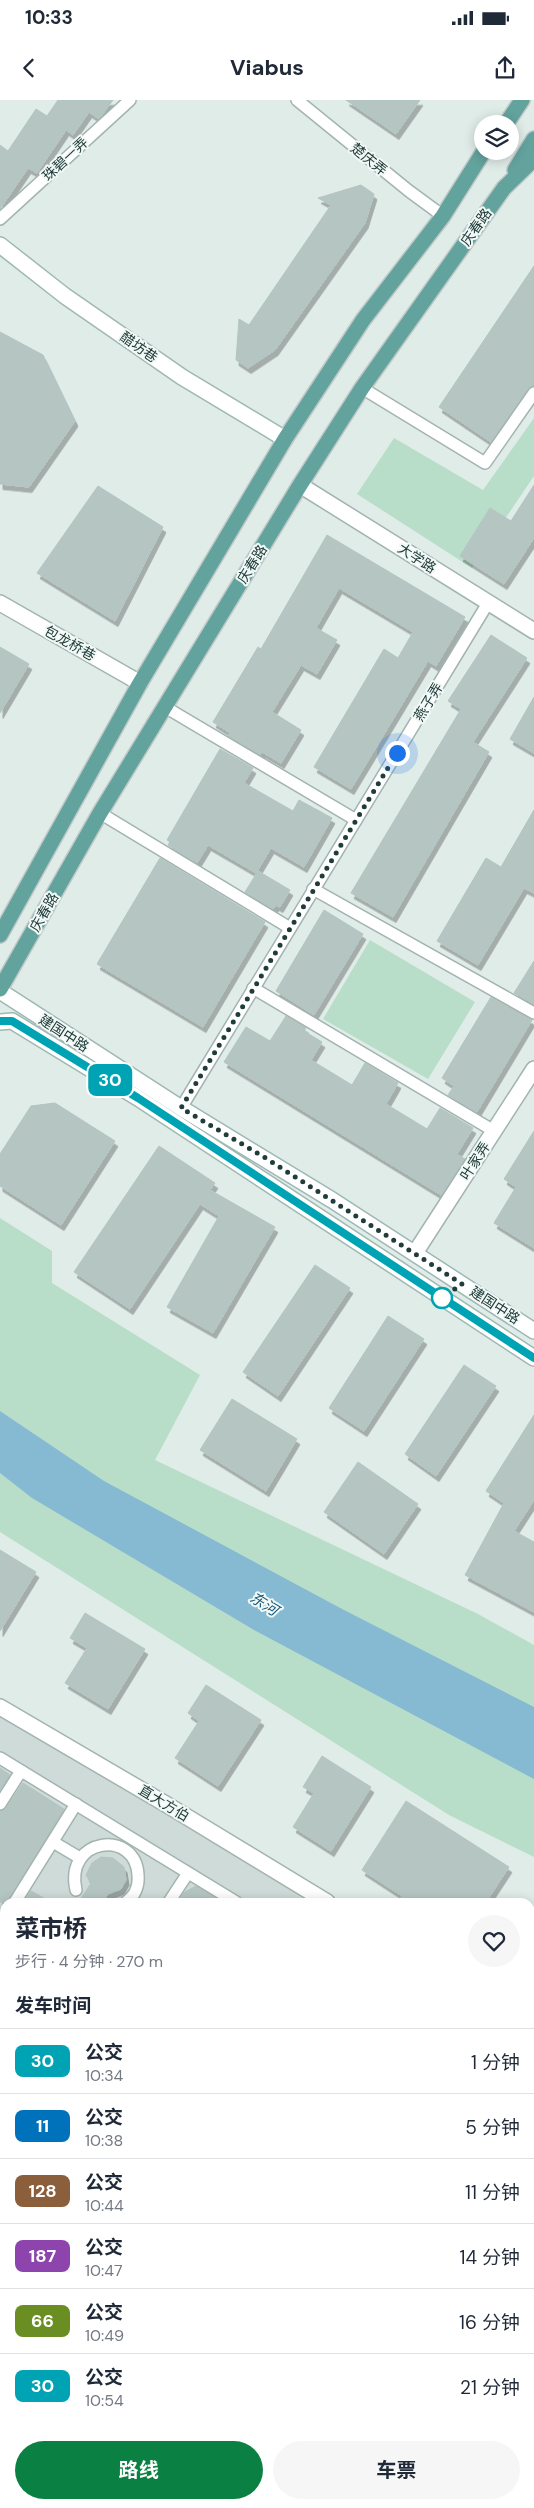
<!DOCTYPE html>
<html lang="zh">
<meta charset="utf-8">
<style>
:root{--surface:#fff;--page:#f6f6f7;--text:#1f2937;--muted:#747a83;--line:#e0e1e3;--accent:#0b8043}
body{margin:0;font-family:"DM Sans","Noto Sans SC",sans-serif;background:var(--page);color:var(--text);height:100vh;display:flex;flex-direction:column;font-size:19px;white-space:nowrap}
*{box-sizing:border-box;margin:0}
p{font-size:16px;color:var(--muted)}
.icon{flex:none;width:28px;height:28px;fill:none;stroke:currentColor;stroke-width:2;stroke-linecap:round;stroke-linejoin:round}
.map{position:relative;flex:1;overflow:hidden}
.details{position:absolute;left:0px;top:1798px;width:535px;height:611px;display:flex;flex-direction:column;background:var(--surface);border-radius:15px 15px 0 0;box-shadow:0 2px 12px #0003}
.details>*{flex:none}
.badge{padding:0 10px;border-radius:8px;font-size:18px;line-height:32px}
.controls{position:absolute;left:474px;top:15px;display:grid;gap:10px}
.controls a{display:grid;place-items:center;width:45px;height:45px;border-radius:50%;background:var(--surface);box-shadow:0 2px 12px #0003;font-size:25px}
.you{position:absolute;width:25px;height:25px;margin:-12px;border:4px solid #fff;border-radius:50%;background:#1a73e8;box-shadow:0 0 0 8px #1a73e833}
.map>.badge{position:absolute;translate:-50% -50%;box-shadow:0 0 0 2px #fff}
h2{padding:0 15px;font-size:19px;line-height:45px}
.round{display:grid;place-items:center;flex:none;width:52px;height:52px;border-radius:26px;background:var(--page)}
.head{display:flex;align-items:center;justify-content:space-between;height:85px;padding:0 15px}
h1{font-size:24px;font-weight:700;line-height:38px}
.action{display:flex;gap:10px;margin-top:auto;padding:10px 15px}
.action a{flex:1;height:58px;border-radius:30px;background:var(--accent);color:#fff;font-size:20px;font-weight:700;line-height:58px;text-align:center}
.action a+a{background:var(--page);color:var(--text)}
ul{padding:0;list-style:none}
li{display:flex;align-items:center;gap:15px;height:65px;padding:0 15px;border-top:1px solid var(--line)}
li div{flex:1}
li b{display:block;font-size:19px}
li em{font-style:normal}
li .badge{min-width:55px;font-weight:700;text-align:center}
.status{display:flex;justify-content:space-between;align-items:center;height:35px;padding:0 25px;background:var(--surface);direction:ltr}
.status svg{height:14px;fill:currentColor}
header{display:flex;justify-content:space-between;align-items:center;height:65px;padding:0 15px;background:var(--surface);font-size:22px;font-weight:700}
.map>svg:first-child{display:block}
.built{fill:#cedbd8}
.green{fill:#b8dec9}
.water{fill:#86bad3}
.building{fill:#b5c6c2;stroke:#b2c5c1;filter:url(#shadow)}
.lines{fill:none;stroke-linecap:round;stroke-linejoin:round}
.lane-casing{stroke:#a3b4b0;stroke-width:14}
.street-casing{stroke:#a3b4b0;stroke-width:18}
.secondary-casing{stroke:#9eb8b3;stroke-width:18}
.primary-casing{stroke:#c1c9c8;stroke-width:18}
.lane{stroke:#fff;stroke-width:11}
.street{stroke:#fff;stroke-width:15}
.secondary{stroke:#fff;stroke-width:15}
.primary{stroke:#63a39d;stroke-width:15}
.line-casing{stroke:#fff;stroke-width:11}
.line{stroke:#00a3b4;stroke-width:8}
.walk{stroke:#203d3a;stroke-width:5;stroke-dasharray:0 9}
.stop-dot{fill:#fff;stroke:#00a3b4;stroke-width:2.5}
.labels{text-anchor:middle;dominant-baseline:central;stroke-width:4;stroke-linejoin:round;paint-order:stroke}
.street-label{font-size:14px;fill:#203d3a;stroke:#f1f8f6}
.water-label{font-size:15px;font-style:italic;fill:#18597a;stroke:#f1f8f6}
</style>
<div class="status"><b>10:33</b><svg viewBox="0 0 49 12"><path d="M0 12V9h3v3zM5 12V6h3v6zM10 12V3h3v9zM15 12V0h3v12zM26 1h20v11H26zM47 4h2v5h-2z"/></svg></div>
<header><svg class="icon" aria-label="back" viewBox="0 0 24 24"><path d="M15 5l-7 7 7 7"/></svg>Viabus<svg class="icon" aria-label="share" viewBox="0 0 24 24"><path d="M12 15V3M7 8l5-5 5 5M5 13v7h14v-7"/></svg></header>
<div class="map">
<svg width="534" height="2408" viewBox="0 0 534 2408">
<defs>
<filter id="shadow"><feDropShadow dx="3" dy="5.5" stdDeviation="0" flood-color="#0004"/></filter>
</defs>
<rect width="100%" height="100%" fill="#e0ece8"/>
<g class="built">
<polygon points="0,1607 327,1802 5,1802 5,2054 0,2050"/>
<polygon points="530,1928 534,1931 534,2311 530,2316"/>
<polygon points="360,2404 452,2404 448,2408 366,2408"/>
</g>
<g class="green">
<polygon points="534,318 534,376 472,468 357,394 394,338 483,390"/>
<polygon points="370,840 475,902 428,979 323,919"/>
<polygon points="0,1118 52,1151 52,1183 200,1275 155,1360 478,1514 534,1545 534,1757 449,1715 0,1432"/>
</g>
<polygon class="water" points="0,1311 104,1381 344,1510 534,1607 534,1679 254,1530 32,1398 0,1373"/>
<g class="building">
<polygon points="58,0 113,0 99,19 89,12 73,35 66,30 37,73 28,68 0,109 0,45 8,51 36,9 47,16"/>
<polygon points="346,0 420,0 396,34"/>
<polygon points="361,85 374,94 365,123 275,250 248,268 236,260 239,219 249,225 331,105 318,98"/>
<polygon points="534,166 534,286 528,289 491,342 439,307"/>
<polygon points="0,232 43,255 75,321 29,387 0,384"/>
<polygon points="534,385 534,438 504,484 460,456 490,408 511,421"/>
<polygon points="98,386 163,427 115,521 37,473"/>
<polygon points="327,435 465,517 436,566 428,561 351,689 314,667 384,549 398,558 413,532 339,488 316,528 337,540 317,574 301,565 272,612 301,630 281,663 262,652 260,655 228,636 230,633 213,622 258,547 261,549"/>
<polygon points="491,535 527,558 473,642 489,652 393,817 351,793 461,609 448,601"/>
<polygon points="0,547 29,564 0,613"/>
<polygon points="534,597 534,653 510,639"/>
<polygon points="220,649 253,668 244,683 293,711 299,700 332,718 304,767 271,748 256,773 208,745 197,763 168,745 170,742 167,740"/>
<polygon points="534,710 534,793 524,788 478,865 437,841 486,758 501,767"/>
<polygon points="160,758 265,822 203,927 97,864"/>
<polygon points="258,771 290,790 280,807 276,805 273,809 245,792"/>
<polygon points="324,810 363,834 314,915 276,891"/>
<polygon points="534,861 534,904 514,893"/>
<polygon points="491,897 532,920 477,1012 448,995 454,986 442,978"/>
<polygon points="286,916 306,928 304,931 322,942 311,960 352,985 365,963 398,983 386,1004 427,1029 440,1008 473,1028 457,1054 465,1059 441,1095 224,962 246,927 270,941"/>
<polygon points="55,1003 115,1041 61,1125 0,1086 0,1054 31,1006"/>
<polygon points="534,1031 534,1148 494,1123 516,1087 504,1079"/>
<polygon points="159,1046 215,1083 210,1090 275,1127 213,1233 167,1207 219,1116 200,1104 130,1209 74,1172"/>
<polygon points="315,1165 350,1188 278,1296 243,1272"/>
<polygon points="388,1216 424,1239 364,1331 329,1308"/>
<polygon points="464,1265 496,1286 436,1376 405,1354"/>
<polygon points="232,1299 297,1339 266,1391 200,1350"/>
<polygon points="534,1315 534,1400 514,1431 534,1442 534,1512 465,1475 504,1403 486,1391"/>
<polygon points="358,1362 418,1404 384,1454 324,1412"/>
<polygon points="0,1450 36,1472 0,1531"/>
<polygon points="85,1513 145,1549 108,1609 65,1583 87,1548 70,1538"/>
<polygon points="206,1585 261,1620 218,1686 175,1658 199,1621 188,1613"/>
<polygon points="322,1656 371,1687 331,1751 293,1727 314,1693 303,1687"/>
<polygon points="0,1668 10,1675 0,1690"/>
<polygon points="23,1683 64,1709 8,1802 0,1802 0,1711 6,1708"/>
<polygon points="406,1701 509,1767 486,1802 398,1802 402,1796 362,1770"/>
<polygon points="101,1757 113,1758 124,1767 126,1780 121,1789 108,1794 103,1802 79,1802 91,1783 86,1775 92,1763"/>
<polygon points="196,1786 222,1802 178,1802 185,1792"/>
<polygon points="31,1791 51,1802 24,1802"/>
</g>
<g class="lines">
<g class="lane-casing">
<g id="lane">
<polyline points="297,0 409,91 443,116"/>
<polyline points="0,119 130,0"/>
<polyline points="362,288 485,363 534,293"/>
<polyline points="165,607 356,720"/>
<polyline points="100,713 290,828"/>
<polyline points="313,789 534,913"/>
<polyline points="253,888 494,1031"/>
<polyline points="181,1008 488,503"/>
<polyline points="0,1658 236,1802"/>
<polyline points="0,1704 21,1671"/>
<polyline points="53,1742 80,1758"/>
<path d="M 76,1790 C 64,1737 136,1729 138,1775 C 139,1786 135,1796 126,1802"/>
<polyline points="15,1802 76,1704"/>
<polyline points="169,1802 188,1773"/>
<polyline points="0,1826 5,1818"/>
<polyline points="0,1857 5,1860"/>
<polyline points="0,1959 5,1962"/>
<polyline points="0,2106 5,2098"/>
<polyline points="0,2221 5,2224"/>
<polyline points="530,2299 534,2302"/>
<polyline points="360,2404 366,2408"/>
<polyline points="174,2408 177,2404"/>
</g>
</g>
<g class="street-casing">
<g id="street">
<polyline points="300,385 534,531"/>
<polyline points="0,503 140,583"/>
<polyline points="415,1153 534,969"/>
<polyline points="0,1607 169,1706 327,1802"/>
<polyline points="530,1928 534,1931"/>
<polyline points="0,2345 5,2348"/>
<polyline points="93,2404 99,2408"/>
</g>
</g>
<g class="secondary-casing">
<g id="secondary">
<polyline points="0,145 65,196 182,277 285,339"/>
<polyline points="0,891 181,1008 332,1100 534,1231"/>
<polyline points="0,922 12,921 138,998 534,1258"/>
</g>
</g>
<g class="primary-casing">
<g id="primary">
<polyline points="506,24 522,0"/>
<polyline points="515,70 534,39"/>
<polyline points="0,835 140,583 285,339 363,220 443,116 484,51"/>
<polyline points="0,889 100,713 300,385 362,288 504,88 534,59"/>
</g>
</g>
<use href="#lane" class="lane"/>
<use href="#street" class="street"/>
<use href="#secondary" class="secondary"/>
<use href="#primary" class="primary"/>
</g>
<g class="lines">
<g class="line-casing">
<polyline id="line" points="0,921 12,921 138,998 534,1258"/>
</g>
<use href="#line" class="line"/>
<polyline class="walk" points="397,653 181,1008 264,1057 462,1184 442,1198"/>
</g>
<circle class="stop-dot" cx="442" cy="1198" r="10"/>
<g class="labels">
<g class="street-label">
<text transform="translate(65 59) rotate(-43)">珠碧一弄</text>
<text transform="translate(369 59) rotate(39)">楚庆弄</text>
<text transform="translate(476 127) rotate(-55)">庆春路</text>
<text transform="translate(139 247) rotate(35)">醋坊巷</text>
<text transform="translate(417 458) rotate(33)">大学路</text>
<text transform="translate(252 464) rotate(-58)">庆春路</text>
<text transform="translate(70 543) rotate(29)">包龙桥巷</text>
<text transform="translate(428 602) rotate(-59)">燕子弄</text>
<text transform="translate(44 812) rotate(-60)">庆春路</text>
<text transform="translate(64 933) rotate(33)">建国中路</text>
<text transform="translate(475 1061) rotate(-57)">叶家弄</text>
<text transform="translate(495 1205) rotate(33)">建国中路</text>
<text transform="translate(164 1703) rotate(31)">直大方伯</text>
</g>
<g class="water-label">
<text transform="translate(264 1504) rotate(32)">东河</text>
</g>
</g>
</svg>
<div class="controls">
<a><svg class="icon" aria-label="layers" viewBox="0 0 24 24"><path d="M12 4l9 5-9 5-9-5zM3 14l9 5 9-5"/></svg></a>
</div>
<div class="you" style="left:397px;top:653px"></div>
<b class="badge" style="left:110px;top:980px;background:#00a3b4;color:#fff">30</b>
<section class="details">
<div class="head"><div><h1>菜市桥</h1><p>步行 · 4 分钟 · 270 m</p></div><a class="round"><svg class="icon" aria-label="heart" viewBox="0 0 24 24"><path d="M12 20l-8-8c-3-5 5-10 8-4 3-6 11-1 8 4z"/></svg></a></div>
<h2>发车时间</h2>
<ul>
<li><span class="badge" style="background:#00a3b4;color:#fff">30</span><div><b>公交</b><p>10:34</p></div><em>1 分钟</em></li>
<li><span class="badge" style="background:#0072bc;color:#fff">11</span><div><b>公交</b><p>10:38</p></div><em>5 分钟</em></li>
<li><span class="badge" style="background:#8b5e3c;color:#fff">128</span><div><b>公交</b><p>10:44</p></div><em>11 分钟</em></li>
<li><span class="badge" style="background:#8e44ad;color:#fff">187</span><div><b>公交</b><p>10:47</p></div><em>14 分钟</em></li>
<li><span class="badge" style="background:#6b8e23;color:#fff">66</span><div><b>公交</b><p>10:49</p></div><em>16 分钟</em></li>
<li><span class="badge" style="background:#00a3b4;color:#fff">30</span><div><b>公交</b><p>10:54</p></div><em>21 分钟</em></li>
</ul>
<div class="action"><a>路线</a><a>车票</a></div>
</section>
</div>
